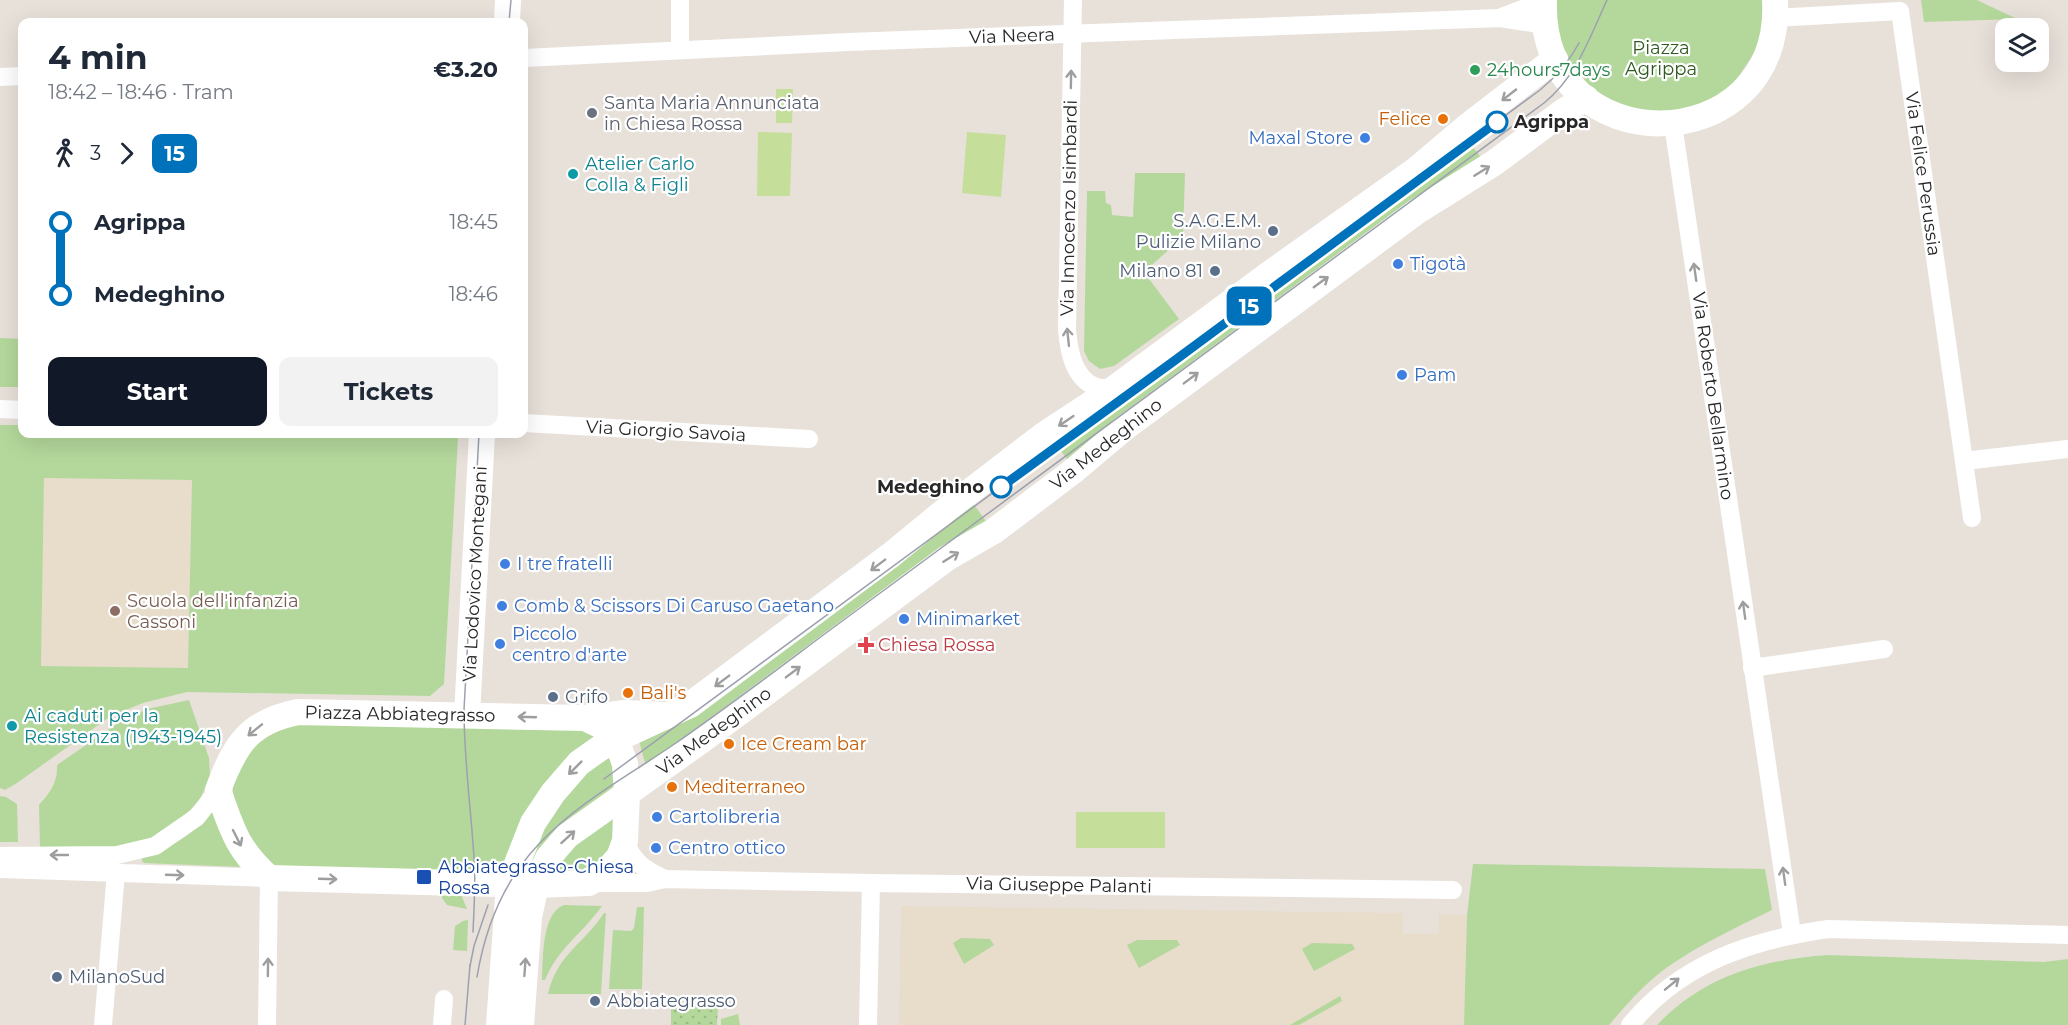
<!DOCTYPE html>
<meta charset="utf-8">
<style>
:root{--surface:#fff;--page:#f2f2f3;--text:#1f2937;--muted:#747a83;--accent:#111827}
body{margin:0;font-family:Montserrat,sans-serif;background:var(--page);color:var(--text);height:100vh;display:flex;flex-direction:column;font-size:22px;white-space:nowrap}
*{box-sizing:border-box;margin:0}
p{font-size:20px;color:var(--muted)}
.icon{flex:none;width:33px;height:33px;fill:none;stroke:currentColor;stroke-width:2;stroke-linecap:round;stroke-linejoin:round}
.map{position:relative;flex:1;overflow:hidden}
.drawer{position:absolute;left:18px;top:18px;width:510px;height:420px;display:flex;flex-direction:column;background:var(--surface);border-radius:12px;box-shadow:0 6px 24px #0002}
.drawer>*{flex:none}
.badge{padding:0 12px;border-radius:9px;font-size:21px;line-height:39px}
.controls{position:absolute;left:1995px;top:18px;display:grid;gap:12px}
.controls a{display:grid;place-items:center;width:54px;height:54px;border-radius:12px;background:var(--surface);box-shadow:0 6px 24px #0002;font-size:30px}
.map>.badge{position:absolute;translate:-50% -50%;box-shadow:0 0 0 3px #fff}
.legs{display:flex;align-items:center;gap:9px;height:66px;padding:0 30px;font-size:20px}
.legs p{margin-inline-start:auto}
.headline{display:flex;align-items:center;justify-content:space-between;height:102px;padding:0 30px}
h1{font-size:33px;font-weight:700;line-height:45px}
.action{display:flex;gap:12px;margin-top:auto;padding:12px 30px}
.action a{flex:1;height:69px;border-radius:12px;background:var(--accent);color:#fff;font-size:24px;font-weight:700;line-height:69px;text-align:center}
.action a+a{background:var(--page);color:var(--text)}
ul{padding:0 30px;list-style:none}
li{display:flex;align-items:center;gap:21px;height:72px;font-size:22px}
li i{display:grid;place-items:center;width:9px;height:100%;margin:0 8px;background:currentColor}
li i::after{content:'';width:15px;height:15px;margin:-8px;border:4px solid;border-radius:50%;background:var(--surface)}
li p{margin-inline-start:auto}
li:first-child i{background:linear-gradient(#0000 50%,currentColor 0)}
li:last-child i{background:linear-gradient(currentColor 50%,#0000 0)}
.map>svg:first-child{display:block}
.education{fill:#e8dccb}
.grass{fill:#b4d89c;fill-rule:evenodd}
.garden{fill:url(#garden-dots)}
.pitch{fill:#c5de99}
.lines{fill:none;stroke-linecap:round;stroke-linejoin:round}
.street{stroke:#fff;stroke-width:18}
.secondary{stroke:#fff;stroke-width:26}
.tram{stroke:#9da1af;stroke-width:1.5}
.oneway{stroke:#9e9e9e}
.line-1-casing{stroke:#fff;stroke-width:14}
.line-1{stroke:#0072bc;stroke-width:9}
.leisure-dot{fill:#2e9e5b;stroke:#fff;stroke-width:2}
.worship-dot{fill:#6b7280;stroke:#fff;stroke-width:2}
.food-dot{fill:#e8710a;stroke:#fff;stroke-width:2}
.stop-1-dot{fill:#fff;stroke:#0072bc;stroke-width:3}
.shop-dot{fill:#3f7fe0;stroke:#fff;stroke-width:2}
.culture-dot{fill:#0f9aa8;stroke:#fff;stroke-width:2}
.service-dot{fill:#5c6f8a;stroke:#fff;stroke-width:2}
.education-dot{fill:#8d6e63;stroke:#fff;stroke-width:2}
.health-dot{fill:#e0444e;stroke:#fff;stroke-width:2}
.transit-dot{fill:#1a4fb4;stroke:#fff;stroke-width:2}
.labels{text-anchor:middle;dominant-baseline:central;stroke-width:4.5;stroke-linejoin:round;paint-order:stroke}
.street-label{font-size:18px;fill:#272727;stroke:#fff}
.park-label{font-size:18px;fill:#305921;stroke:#fff}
.leisure-label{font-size:18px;fill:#27864d;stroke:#fff;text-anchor:start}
.worship-label{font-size:18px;fill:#5b616d;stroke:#fff;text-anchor:start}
.food-label{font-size:18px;fill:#c56008;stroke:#fff;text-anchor:start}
.stop-label{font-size:18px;font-weight:bold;fill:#272727;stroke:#fff;text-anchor:start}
.shop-label{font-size:18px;fill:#366cbe;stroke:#fff;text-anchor:start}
.culture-label{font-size:18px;fill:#0d838f;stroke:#fff;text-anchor:start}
.service-label{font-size:18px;fill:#4e5e75;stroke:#fff;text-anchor:start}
.education-label{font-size:18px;fill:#785e54;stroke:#fff;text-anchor:start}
.health-label{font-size:18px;fill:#be3a42;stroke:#fff;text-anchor:start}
.transit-label{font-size:18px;fill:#164399;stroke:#fff;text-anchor:start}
</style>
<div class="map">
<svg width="2068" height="1025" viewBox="0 0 2068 1025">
<defs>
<pattern id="garden-dots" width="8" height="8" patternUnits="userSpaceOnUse" patternTransform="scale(1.5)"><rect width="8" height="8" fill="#b4d89c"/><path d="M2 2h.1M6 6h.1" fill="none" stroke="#9bb986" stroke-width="1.8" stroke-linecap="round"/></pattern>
</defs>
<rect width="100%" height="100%" fill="#e8e1da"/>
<g class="education">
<polygon points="44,478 192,480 188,668 41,666"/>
<polygon points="901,906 1403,913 1403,934 1438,934 1439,914 1467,915 1464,1025 899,1025"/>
</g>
<g class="grass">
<polygon points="1554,0 1766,0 1763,40 1726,95 1662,117 1598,97 1560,49"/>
<polygon points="1921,0 1977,0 2017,19 1924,22"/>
<polygon points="1464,135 1483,160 1070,463 1051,438"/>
<polygon points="1135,173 1185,173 1183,237 1144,272 1179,319 1114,366 1100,369 1089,361 1084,351 1087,191 1105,191 1106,203 1111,205 1112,215 1133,217"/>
<polygon points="0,338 22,339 22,387 0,387"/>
<path d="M 0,425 L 22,425 L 22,434 L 411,434 L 456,436 L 458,438 L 444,684 L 430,696 L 187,692 L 143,703 L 111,716 L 17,783 L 5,790 L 0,788 ZM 44,478 L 192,480 L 188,668 L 41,666 Z"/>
<polygon points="970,499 988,524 647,770 638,737"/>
<path d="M 189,700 L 209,758 L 210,777 L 199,801 L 178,822 L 152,840 L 127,848 L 40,848 L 39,805 C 50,793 58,782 57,765 L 118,723 L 147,709 Z"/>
<polygon points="286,722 565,724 602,735 500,876 278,867 268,861 248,841 233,797 233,785 244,754"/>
<polygon points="610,755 618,786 531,873 522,872 539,826 573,781"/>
<polygon points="0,796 6,797 17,804 18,842 0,842"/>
<path d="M 212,809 L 242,867 L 144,863 L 142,861 L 142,857 C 173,845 193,837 212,809 Z"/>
<polygon points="615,812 614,845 594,870 552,877 552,865"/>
<path d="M 1473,864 L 1765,869 L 1772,910 C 1737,927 1701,944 1669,966 C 1646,982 1627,1004 1609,1025 L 1464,1025 L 1467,915 Z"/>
<polygon points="442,892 460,892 467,909 447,905 442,898"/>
<path d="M 564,905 L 602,906 C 583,933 558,948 545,980 L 542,980 C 543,961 541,913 564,905 Z"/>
<polygon points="637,907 644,907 642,989 609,989 613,930 631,931 634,928"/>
<path d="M 604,913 L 606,913 L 601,994 L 548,994 C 557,954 584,944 604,913 Z"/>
<polygon points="468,920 467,951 453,950 455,926 463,921"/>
<polygon points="961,938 990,939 994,945 964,964 953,943"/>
<polygon points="1137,940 1177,940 1180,945 1139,968 1127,945"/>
<polygon points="1312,943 1352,944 1355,949 1314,971 1302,949"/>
<path d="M 1828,955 L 2044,962 L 2068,959 L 2068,1025 L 1657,1025 C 1705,975 1762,960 1828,955 Z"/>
<polygon points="1340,996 1342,1001 1299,1025 1290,1025"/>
<polygon points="738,1014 740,1025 721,1025 721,1019"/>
</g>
<polygon class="garden" points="671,1004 718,1006 717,1025 671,1025"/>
<g class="pitch">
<polygon points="776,89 793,89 792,123 776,123"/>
<polygon points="758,132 792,133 790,196 757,196"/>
<polygon points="967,132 1006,135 1001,197 962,193"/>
<rect x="1076" y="812" width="89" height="36"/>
</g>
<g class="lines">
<g class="street">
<polyline points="680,0 680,50"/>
<path d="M 1073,0 L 1067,330 C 1069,351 1073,378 1096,387 C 1102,389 1108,387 1115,388"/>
<polyline points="1502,17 1530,6 1535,0"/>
<polyline points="1775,18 1900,11 1972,518"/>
<polyline points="524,58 848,42 1500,18 1545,25"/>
<polyline points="0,77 22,76"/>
<polyline points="1673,124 1792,934"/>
<polyline points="0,409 22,410"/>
<polyline points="524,423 809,439"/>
<polyline points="1964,461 2068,449"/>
<polyline points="1752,668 1884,649"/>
<path d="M 625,841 C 633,862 645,870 665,879"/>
<polyline points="0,856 117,855 155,846 197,817 218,790"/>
<polyline points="0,869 269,878 267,1025"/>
<polyline points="590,883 647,883 665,879 871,883 1453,890"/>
<polyline points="103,1025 116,873"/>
<polyline points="442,1025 444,999"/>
<polyline points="868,1025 871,883"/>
<path d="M 1630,1025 C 1681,963 1751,940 1828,929 L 2068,935"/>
</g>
<g class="secondary">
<path d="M 1544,0 C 1538,166 1784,163 1775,0"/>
<polyline points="507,22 508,0"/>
<polyline points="467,715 482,434"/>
<path d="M 585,718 L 606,728 L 616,739 L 625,764 L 627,793 L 625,841 L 619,857 L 603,875 L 589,883 L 536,885 L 269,878 C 237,849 232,830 218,790 C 235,745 248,722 298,712 L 585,718 L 625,713 L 663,715"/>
<polyline points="499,1025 509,884 533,823 553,793 579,763 606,744 690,705 891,555 947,509 1045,434 1115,388 1272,272 1417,169 1469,125 1555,59"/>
<polyline points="521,1025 529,917 536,885 548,858 567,836 705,738 947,558 994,531 1072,472 1123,429 1416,212 1494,163 1564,111 1586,98"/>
</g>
<g class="tram">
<polyline points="509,22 511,0"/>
<path d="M 604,779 L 1540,90 C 1557,76 1569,62 1579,43"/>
<path d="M 473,932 C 474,907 476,883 474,858 C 471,809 464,760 464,710 L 479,434"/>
<polyline points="470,966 474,946 488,905"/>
<path d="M 477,977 C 485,928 504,881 538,845 C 577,803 626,777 673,745 C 725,709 775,671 826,633 C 1066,457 1306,281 1544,103 C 1577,76 1590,37 1607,0"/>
<polyline points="465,1025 470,965"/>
</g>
</g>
<defs><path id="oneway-shaft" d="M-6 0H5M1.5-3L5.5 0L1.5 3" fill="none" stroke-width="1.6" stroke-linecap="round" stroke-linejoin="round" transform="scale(1.5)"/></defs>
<g class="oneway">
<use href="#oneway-shaft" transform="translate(1071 79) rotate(-89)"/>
<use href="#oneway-shaft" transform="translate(1509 95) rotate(142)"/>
<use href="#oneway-shaft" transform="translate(1482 171) rotate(-32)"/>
<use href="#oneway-shaft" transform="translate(1695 272) rotate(-98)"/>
<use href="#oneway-shaft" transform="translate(1321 282) rotate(-36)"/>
<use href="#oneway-shaft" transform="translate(1068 337) rotate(-96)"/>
<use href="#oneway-shaft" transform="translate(1191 378) rotate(-37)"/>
<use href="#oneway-shaft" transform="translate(1066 421) rotate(146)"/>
<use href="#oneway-shaft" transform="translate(951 557) rotate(-32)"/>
<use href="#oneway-shaft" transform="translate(878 565) rotate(143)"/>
<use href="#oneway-shaft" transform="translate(1744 610) rotate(-98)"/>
<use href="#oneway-shaft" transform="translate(793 672) rotate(-37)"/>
<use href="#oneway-shaft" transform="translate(722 681) rotate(143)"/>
<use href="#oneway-shaft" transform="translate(527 717) rotate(-178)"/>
<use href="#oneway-shaft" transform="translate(255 730) rotate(141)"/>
<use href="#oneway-shaft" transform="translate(575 768) rotate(135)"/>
<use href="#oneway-shaft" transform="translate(568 837) rotate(-42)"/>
<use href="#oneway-shaft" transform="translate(237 838) rotate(63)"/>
<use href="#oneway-shaft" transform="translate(59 855) rotate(180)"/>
<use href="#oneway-shaft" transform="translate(175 875) rotate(2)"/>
<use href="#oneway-shaft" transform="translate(1784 876) rotate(-98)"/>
<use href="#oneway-shaft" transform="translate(328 879) rotate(2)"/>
<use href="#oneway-shaft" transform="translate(268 967) rotate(-89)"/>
<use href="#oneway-shaft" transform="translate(525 967) rotate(-86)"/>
<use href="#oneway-shaft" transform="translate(1672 984) rotate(-39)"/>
</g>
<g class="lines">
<g class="line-1-casing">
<polyline id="line-1" points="1001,487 1174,361 1497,122"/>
</g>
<use href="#line-1" class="line-1"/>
</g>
<circle class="leisure-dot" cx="1475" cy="70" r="6"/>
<circle class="worship-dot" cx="592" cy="113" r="6"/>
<g class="food-dot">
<circle cx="1443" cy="119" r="6"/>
<circle cx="628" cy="693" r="6"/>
<circle cx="729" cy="744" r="6"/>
<circle cx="672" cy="787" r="6"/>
</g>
<g class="stop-1-dot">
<circle cx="1497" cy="122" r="10"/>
<circle cx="1001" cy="487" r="10"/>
</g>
<g class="shop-dot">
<circle cx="1365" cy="138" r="6"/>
<circle cx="1398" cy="264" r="6"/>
<circle cx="1402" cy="375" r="6"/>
<circle cx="505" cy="564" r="6"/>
<circle cx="502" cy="606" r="6"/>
<circle cx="904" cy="619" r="6"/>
<circle cx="500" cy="644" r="6"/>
<circle cx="657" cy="817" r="6"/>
<circle cx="656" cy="848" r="6"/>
</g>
<g class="culture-dot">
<circle cx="573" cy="174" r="6"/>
<circle cx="12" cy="726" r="6"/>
</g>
<g class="service-dot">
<circle cx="1273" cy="231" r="6"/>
<circle cx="1215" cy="271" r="6"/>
<circle cx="553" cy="697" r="6"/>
<circle cx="57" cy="977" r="6"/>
<circle cx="595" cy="1001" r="6"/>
</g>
<circle class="education-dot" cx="115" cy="611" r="6"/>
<path class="health-dot" d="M863 636h6v6h6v6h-6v6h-6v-6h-6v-6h6z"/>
<rect class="transit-dot" x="416" y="869" width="16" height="16" rx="3"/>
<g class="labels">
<g class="street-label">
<text transform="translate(1012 36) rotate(-2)">Via Neera</text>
<text transform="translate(1923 174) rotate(82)">Via Felice Perussia</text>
<text transform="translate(1069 208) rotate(-89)">Via Innocenzo Isimbardi</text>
<text transform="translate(1713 396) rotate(82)">Via Roberto Bellarmino</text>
<text transform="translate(666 431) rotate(3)">Via Giorgio Savoia</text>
<text transform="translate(1106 444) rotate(-38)">Via Medeghino</text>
<text transform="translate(475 574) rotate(-87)">Via Lodovico Montegani</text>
<text transform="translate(400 714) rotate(1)">Piazza Abbiategrasso</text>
<text transform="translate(714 731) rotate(-36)">Via Medeghino</text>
<text transform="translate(1059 885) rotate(1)">Via Giuseppe Palanti</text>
</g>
<g class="park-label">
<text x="1661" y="48">Piazza<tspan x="1661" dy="21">Agrippa</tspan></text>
</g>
<g class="leisure-label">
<text x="1487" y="70">24hours7days</text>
</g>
<g class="worship-label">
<text x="604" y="103">Santa Maria Annunciata<tspan x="604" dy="21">in Chiesa Rossa</tspan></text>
</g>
<g class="food-label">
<text x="1431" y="119" text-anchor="end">Felice</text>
<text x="640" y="693">Bali's</text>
<text x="741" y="744">Ice Cream bar</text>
<text x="684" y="787">Mediterraneo</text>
</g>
<g class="stop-label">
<text x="1514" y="122">Agrippa</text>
<text x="984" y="487" text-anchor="end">Medeghino</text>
</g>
<g class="shop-label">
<text x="1353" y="138" text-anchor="end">Maxal Store</text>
<text x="1410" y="264">Tigotà</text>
<text x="1414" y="375">Pam</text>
<text x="517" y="564">I tre fratelli</text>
<text x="514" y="606">Comb &amp; Scissors Di Caruso Gaetano</text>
<text x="916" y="619">Minimarket</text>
<text x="512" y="634">Piccolo<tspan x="512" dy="21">centro d'arte</tspan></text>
<text x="669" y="817">Cartolibreria</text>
<text x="668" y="848">Centro ottico</text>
</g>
<g class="culture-label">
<text x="585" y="164">Atelier Carlo<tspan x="585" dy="21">Colla &amp; Figli</tspan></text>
<text x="24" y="716">Ai caduti per la<tspan x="24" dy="21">Resistenza (1943-1945)</tspan></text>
</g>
<g class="service-label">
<text x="1261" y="221" text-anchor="end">S.A.G.E.M.<tspan x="1261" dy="21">Pulizie Milano</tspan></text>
<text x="1203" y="271" text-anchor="end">Milano 81</text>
<text x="565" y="697">Grifo</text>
<text x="69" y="977">MilanoSud</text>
<text x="607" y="1001">Abbiategrasso</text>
</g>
<g class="education-label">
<text x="127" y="601">Scuola dell'infanzia<tspan x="127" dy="21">Cassoni</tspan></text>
</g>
<g class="health-label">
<text x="878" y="645">Chiesa Rossa</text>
</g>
<g class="transit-label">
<text x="438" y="867">Abbiategrasso-Chiesa<tspan x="438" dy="21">Rossa</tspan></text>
</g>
</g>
</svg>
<div class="controls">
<a><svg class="icon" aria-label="layers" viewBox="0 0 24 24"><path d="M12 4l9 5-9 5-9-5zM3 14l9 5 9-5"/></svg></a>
</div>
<b class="badge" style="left:1249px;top:306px;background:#0072bc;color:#fff">15</b>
<section class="drawer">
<div class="headline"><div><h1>4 min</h1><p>18:42 – 18:46 · Tram</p></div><b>€3.20</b></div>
<div class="legs"><svg class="icon" aria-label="walk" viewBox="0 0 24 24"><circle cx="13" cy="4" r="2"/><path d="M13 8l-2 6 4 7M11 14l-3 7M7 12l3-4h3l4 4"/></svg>3<svg class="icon" aria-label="forward" viewBox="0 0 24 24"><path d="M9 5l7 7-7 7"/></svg><b class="badge" style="background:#0072bc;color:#fff">15</b></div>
<ul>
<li><i style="color:#0072bc"></i><b>Agrippa</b><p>18:45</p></li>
<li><i style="color:#0072bc"></i><b>Medeghino</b><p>18:46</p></li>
</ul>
<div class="action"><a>Start</a><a>Tickets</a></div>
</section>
</div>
